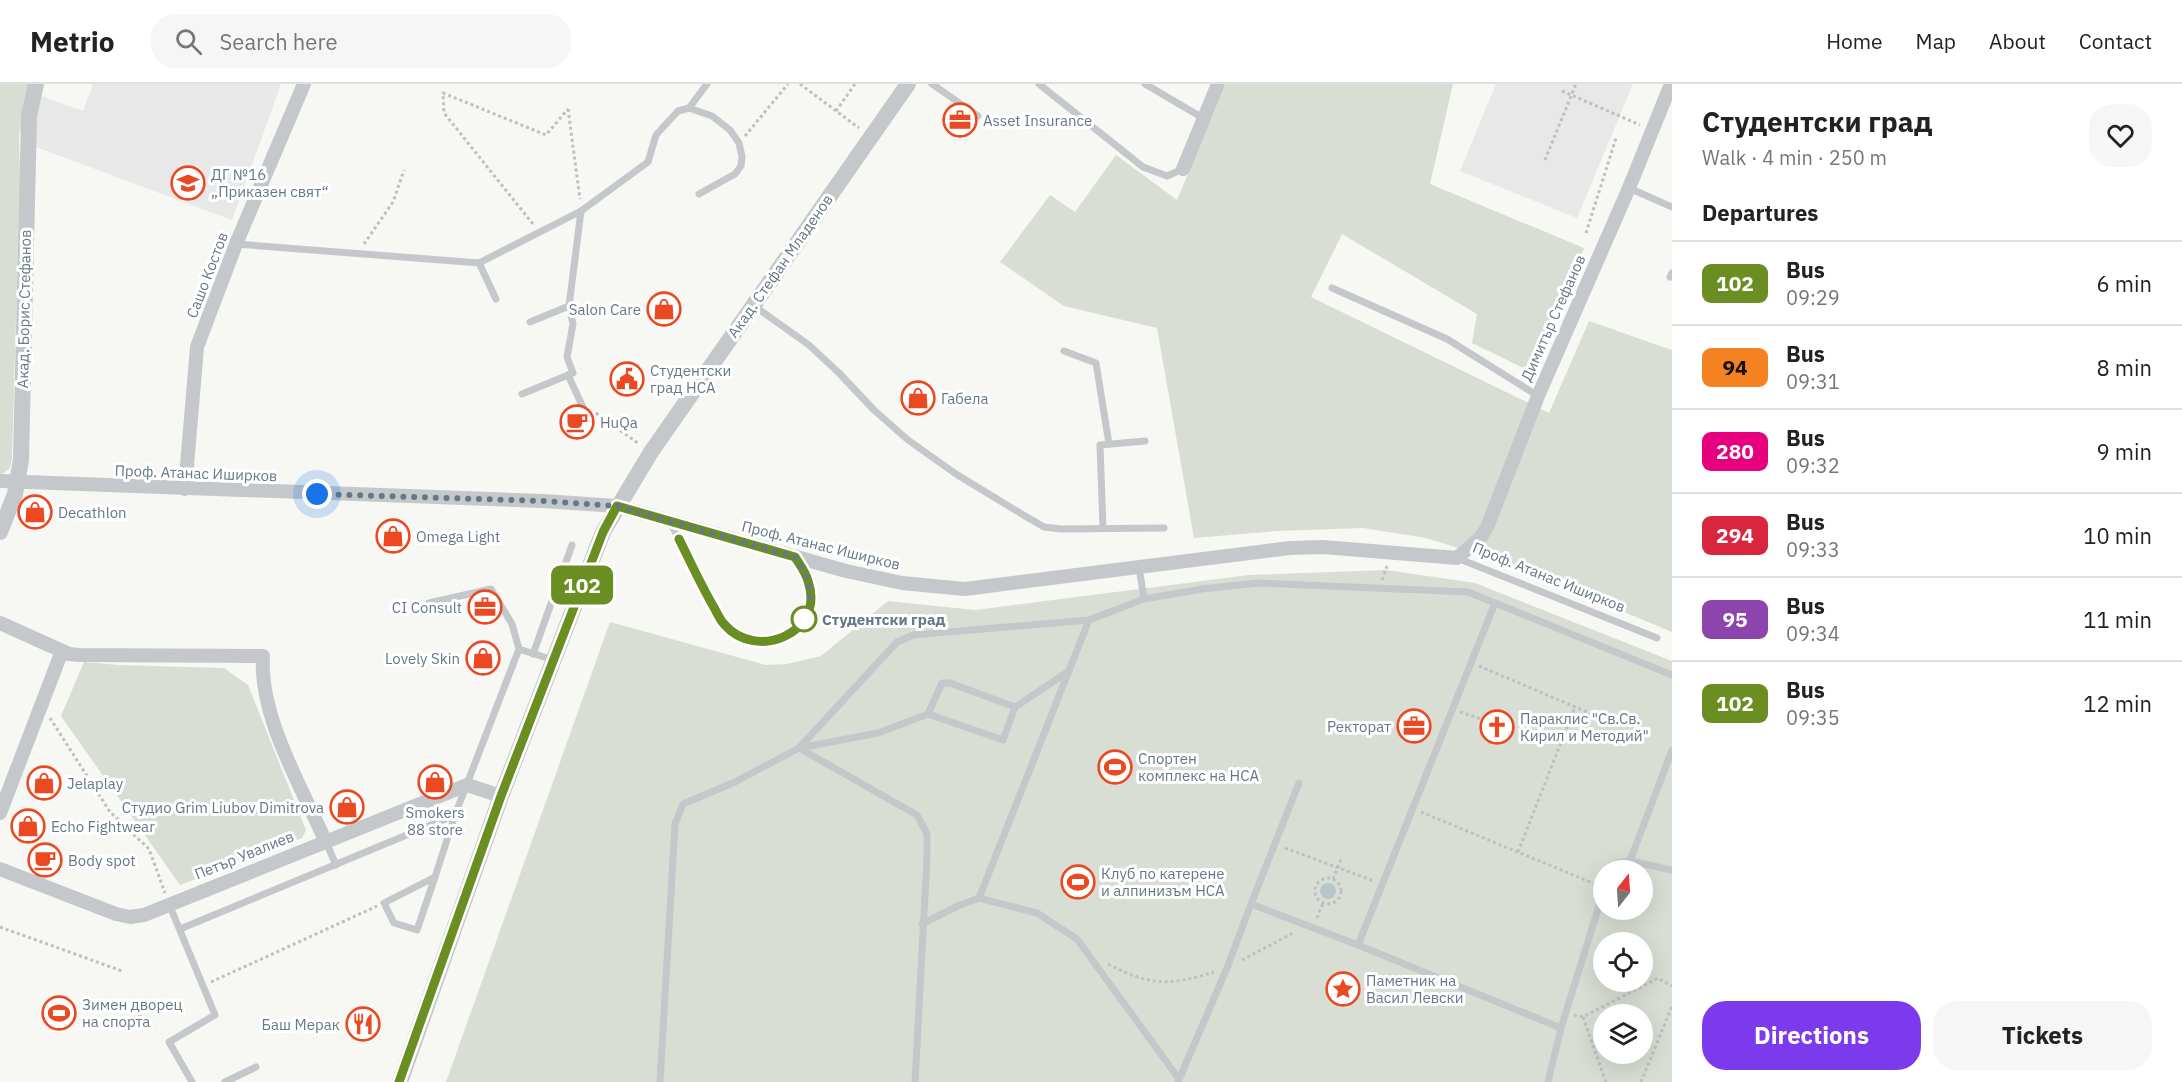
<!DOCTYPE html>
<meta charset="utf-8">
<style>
:root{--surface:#fff;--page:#f6f6f6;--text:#222;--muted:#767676;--line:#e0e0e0;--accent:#7c3aed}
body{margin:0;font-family:"IBM Plex Sans",sans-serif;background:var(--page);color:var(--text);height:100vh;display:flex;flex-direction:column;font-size:22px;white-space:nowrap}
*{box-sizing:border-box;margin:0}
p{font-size:20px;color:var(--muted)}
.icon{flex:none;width:33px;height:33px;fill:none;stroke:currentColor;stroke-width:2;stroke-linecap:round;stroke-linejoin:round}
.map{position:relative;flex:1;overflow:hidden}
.details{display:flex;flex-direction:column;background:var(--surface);width:510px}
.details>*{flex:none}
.badge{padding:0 12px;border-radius:9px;font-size:21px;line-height:39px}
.needle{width:39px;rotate:17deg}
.controls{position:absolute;left:1593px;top:776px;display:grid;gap:12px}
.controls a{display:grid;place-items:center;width:60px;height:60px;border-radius:50%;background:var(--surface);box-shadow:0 6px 24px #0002;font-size:30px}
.you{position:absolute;width:30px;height:30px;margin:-15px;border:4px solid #fff;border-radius:50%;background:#1a73e8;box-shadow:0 0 0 9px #1a73e833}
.map>.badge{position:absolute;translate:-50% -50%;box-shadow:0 0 0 3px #fff}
h2{padding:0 30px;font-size:22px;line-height:54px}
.round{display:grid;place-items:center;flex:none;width:63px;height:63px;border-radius:24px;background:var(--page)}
.headline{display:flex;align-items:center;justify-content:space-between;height:102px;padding:0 30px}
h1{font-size:28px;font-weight:700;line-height:45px}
.action{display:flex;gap:12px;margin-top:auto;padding:12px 30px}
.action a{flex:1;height:69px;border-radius:24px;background:var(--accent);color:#fff;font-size:24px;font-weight:700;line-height:69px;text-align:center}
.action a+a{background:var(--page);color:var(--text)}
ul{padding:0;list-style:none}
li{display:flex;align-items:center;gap:18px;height:84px;padding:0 30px;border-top:2px solid var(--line)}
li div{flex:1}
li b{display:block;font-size:22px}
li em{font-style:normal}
li .badge{min-width:66px;font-weight:700;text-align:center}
header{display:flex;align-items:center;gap:36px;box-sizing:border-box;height:84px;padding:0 30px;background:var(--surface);border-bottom:2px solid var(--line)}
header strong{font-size:28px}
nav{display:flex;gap:33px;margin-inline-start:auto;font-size:21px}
.search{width:420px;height:54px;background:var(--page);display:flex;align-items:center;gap:15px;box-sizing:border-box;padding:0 21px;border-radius:24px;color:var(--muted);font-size:22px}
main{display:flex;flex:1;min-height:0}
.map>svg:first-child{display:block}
.built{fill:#e7e8e7}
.green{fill:#d8ded4;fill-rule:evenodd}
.water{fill:#b9c7ca}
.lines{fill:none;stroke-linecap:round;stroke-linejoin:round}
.path{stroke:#bdc0c2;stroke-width:3;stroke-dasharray:3 3;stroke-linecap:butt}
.service{stroke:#c4c8cb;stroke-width:7}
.minor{stroke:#c4c8cb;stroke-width:14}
.tertiary{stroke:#c4c8cb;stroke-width:16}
.line-casing{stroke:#fff;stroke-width:14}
.line{stroke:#6b8e23;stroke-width:9}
.walk{stroke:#647886;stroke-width:6;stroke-dasharray:0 10.8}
.stop-dot{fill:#fff;stroke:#6b8e23;stroke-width:3}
.labels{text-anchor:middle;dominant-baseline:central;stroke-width:6;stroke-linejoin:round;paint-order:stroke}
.poi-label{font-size:15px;fill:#647886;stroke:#fff;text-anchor:start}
.street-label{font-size:15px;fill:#647886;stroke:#fff}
.stop-label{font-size:15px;font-weight:bold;fill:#647886;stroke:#fff;text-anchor:start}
</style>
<header>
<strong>Metrio</strong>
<div class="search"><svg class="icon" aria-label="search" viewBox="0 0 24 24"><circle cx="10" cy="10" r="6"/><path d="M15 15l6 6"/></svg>Search here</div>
<nav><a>Home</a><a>Map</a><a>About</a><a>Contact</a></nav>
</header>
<main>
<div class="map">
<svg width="1672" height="998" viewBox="0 0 1672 998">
<rect width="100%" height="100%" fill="#f7f7f3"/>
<g class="built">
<polygon points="93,0 281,0 232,136 31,61 36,10 83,27"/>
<polygon points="1496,0 1633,0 1577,134 1460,87"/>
</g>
<g class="green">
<polygon points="0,0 28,0 19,52 20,95 12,375 10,384 0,392"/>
<polygon points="1226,0 1453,0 1430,100 1584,164 1536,290 1472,259 1477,230 1342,150 1311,213 1549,329 1589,237 1672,266 1672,548 1509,480 1426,454 1363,444 1277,447 1194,454 1157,244 1064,222 1000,178 1050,111 1075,128 1116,71 1177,116"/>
<path d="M 1386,486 L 1475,499 L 1672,577 L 1672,998 L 446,998 L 610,538 L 766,581 L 787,580 L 821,572 L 888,517 L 975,526 L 1249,491 ZM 1604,786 L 1642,786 L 1642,825 L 1604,825 ZM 1604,858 L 1642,858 L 1642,897 L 1604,897 ZM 1604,930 L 1642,930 L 1642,969 L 1604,969 Z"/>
<polygon points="84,578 118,581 224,584 248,601 306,746 302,754 180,801 61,632"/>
</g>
<circle class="water" cx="1328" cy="807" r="8"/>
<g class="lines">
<g class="path">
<polyline points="800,0 859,44"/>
<polyline points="1562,7 1640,41"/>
<polyline points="568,25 580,115"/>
<polyline points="836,27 855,0"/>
<polyline points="745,52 788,0"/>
<polyline points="1545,76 1576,0"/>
<polyline points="533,140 444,29 443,9 546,51 568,25"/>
<polyline points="1586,149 1616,54"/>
<polyline points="364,160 393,118 404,86"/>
<polyline points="596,329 639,360"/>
<polyline points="1382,496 1387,482"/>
<polyline points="1479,582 1592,630 1596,628"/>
<polyline points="1460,628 1485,636"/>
<polyline points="50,634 110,728 149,765 165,809"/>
<polyline points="1421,728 1595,800"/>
<polyline points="1285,764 1374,797"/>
<polyline points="1518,768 1575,623"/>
<circle cx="1328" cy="807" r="13"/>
<polyline points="1333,795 1342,773"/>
<polyline points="1317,834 1323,819"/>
<polyline points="0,843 122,887"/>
<polyline points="1242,876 1295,848"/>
<path d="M 1108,880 C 1150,902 1170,902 1214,888"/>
<polyline points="211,898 377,822"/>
<polyline points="1574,931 1583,933 1658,894 1672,902"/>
<polyline points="1583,933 1606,998"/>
<polyline points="122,939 144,930"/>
<polyline points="1641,998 1672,922"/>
</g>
<g class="service">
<polyline points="932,0 978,32"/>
<polyline points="1039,0 1143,83 1167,92 1183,85"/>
<polyline points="1145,0 1203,34"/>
<polyline points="689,24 707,0"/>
<polyline points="1629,104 1672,123"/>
<polyline points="236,160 479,179 581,127 648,78 656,51 678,27 689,24 712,32 730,46 739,59 742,73 741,82 735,90 699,110"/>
<polyline points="479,179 496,215"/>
<polyline points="1670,193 1672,189"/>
<polyline points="1332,204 1447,255 1538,312"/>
<polyline points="753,221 809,261 839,289 874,326 908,356 956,390 1025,432 1044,443 1061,445 1164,444"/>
<polyline points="530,238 569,222 581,127"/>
<polyline points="1064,267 1096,279 1109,360"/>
<polyline points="568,291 587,332"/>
<polyline points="522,310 573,289 567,273 573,240 569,222"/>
<path d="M 670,438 C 684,464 696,491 710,517 C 715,524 718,535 724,541 C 758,576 821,551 809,500 C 807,491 801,483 796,475"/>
<polyline points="1103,444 1100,361 1145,357"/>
<polyline points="1457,474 1657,554"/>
<polyline points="1139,483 1144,515 1202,505 1259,499 1468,508 1672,591"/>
<polyline points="429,519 491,505 512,540 519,565"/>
<polyline points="533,570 572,461"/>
<polyline points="928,630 942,599 950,599 1015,623"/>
<polyline points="799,664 917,731 927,750 927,774 915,998"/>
<polyline points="799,664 897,558 913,551 1089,536 1144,515"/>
<polyline points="1299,699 1251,820 1358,861 1561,944"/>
<polyline points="325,756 336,781"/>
<polyline points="1630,777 1672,666"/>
<polyline points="1610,786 1617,779 1630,777 1672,786"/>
<polyline points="435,793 417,846 394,839 384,819 435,793 455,731 519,565 553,576"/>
<polyline points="979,814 1089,536"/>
<polyline points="169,820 215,931 169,958 192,998"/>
<polyline points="922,840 960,821 979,814 1037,829 1077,855 1179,995"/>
<polyline points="180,845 455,731"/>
<polyline points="1358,861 1495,519"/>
<polyline points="225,998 256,983"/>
<polyline points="660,998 675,740 683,720 735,698 799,664 878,649 928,630 1003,656 1015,623 1069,587"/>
<polyline points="1178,998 1227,884 1251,820"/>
<polyline points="1548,998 1561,944 1604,806"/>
</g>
<g class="minor">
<polyline points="1183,85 1218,0"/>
<polyline points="0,397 543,417 617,422 846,487 902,499 965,505 1290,464 1323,463 1457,474 1481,453 1488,441 1538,312 1629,104 1671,0"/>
<polyline points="185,405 197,263 236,160 304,0"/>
<path d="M 0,539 L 69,570 L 79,571 L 263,572 C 259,632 301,702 325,756"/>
<polyline points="0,729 62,567"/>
<polyline points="0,785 116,830 130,833 144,831 467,701 501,712"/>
</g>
<g class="tertiary">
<polyline points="0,448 15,410 21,376 29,32 36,0"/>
<polyline points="400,998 501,712 603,448 651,368 908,0"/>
</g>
</g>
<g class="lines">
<g class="line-casing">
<path id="line" d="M 399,998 L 501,712 L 603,448 L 617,422 L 795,473 C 800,481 806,489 808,497 C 826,549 756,578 724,540 C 719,535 716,526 712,520 C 700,499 690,477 679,455"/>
</g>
<use href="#line" class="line"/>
<path class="walk" d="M 317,410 L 543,417 L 617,422 L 795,473 C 810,497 815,510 804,537 L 804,535"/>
</g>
<defs>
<g id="office-ring" transform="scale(1.725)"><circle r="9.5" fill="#fff" stroke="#ea4921" stroke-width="1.5"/><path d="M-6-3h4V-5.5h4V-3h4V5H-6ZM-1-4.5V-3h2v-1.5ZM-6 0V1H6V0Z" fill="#ea4921"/></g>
<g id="school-ring" transform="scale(1.725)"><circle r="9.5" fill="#fff" stroke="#ea4921" stroke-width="1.5"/><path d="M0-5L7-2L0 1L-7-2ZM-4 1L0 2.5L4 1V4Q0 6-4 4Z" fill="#ea4921"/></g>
<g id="shop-ring" transform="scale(1.725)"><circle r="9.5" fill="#fff" stroke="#ea4921" stroke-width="1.5"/><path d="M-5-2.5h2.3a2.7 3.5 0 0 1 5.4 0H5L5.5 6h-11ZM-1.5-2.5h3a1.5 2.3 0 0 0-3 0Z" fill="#ea4921"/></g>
<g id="civic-ring" transform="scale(1.725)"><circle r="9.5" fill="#fff" stroke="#ea4921" stroke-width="1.5"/><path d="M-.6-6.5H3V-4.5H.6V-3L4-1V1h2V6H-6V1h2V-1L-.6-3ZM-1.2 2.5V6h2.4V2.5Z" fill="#ea4921"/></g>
<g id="cafe-ring" transform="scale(1.725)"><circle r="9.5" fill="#fff" stroke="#ea4921" stroke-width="1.5"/><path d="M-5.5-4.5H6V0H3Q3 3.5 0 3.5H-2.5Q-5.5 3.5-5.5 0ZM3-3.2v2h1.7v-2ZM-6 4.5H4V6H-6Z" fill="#ea4921"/></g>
<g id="church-ring" transform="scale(1.725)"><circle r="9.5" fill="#fff" stroke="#ea4921" stroke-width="1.5"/><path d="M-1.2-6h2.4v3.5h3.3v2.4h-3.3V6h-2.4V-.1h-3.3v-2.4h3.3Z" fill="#ea4921"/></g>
<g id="stadium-ring" transform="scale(1.725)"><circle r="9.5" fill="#fff" stroke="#ea4921" stroke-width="1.5"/><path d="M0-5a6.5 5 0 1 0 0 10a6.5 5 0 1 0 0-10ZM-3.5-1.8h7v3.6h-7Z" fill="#ea4921"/></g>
<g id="sight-ring" transform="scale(1.725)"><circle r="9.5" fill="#fff" stroke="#ea4921" stroke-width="1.5"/><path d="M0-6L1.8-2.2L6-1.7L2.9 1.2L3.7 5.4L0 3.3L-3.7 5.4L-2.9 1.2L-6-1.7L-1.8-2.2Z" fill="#ea4921"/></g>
<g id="restaurant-ring" transform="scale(1.725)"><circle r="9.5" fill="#fff" stroke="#ea4921" stroke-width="1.5"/><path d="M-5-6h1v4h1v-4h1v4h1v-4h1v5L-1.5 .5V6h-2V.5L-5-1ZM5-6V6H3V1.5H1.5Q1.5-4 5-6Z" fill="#ea4921"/></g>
</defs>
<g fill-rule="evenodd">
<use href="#office-ring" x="960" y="36"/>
<use href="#school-ring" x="188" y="99"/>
<use href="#shop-ring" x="664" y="225"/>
<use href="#civic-ring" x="627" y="295"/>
<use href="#shop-ring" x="918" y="314"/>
<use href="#cafe-ring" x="577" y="338"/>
<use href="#shop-ring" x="35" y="428"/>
<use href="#shop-ring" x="393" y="452"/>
<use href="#office-ring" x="485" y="523"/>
<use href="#shop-ring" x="483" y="574"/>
<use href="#office-ring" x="1414" y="642"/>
<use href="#church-ring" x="1497" y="643"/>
<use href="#stadium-ring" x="1115" y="683"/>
<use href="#shop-ring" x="435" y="698"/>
<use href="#shop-ring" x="44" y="699"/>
<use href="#shop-ring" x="347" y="723"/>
<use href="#shop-ring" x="28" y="742"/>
<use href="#cafe-ring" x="45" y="776"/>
<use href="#stadium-ring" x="1078" y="798"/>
<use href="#sight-ring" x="1343" y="905"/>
<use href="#stadium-ring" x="59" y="929"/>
<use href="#restaurant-ring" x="363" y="940"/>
</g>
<circle class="stop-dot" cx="804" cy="535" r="12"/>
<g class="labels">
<g class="poi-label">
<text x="983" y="36">Asset Insurance</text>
<text x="211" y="90">ДГ №16<tspan x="211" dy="17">„Приказен свят“</tspan></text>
<text x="641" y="225" text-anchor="end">Salon Care</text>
<text x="650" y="286">Студентски<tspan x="650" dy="17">град НСА</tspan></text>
<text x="941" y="314">Габела</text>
<text x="600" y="338">HuQa</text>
<text x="58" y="428">Decathlon</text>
<text x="416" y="452">Omega Light</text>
<text x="462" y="523" text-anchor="end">CI Consult</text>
<text x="460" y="574" text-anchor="end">Lovely Skin</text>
<text x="1520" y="634">Параклис "Св.Св.<tspan x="1520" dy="17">Кирил и Методий"</tspan></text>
<text x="1391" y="642" text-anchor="end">Ректорат</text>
<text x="1138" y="674">Спортен<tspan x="1138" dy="17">комплекс на НСА</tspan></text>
<text x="67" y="699">Jelaplay</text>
<text x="324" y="723" text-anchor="end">Студио Grim Liubov Dimitrova</text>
<text x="435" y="728" text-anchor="middle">Smokers<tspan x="435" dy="17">88 store</tspan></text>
<text x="51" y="742">Echo Fightwear</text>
<text x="68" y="776">Body spot</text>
<text x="1101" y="789">Клуб по катерене<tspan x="1101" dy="17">и алпинизъм НСА</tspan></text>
<text x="1366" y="896">Паметник на<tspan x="1366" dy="17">Васил Левски</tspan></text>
<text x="82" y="920">Зимен дворец<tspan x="82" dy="17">на спорта</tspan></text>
<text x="340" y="940" text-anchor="end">Баш Мерак</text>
</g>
<g class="street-label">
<text transform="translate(780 182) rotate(-55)">Акад. Стефан Младенов</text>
<text transform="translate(207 191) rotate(-69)">Сашо Костов</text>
<text transform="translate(24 225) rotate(-89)">Акад. Борис Стефанов</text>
<text transform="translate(1553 234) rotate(-66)">Димитър Стефанов</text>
<text transform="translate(196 389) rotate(2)">Проф. Атанас Иширков</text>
<text transform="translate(821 461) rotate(14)">Проф. Атанас Иширков</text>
<text transform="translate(1549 493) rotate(22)">Проф. Атанас Иширков</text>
<text transform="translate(244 771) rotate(-22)">Петър Увалиев</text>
</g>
<g class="stop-label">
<text x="822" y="535">Студентски град</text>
</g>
</g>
</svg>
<div class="controls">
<a><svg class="needle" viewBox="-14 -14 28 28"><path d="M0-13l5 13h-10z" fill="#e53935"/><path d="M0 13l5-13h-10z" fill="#767676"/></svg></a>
<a><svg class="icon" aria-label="locate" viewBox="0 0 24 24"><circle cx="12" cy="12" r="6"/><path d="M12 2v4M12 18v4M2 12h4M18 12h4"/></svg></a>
<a><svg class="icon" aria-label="layers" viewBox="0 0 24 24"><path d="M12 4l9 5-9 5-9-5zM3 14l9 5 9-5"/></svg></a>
</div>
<div class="you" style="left:317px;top:410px"></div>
<b class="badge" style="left:582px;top:501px;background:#6b8e23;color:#fff">102</b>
</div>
<section class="details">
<div class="headline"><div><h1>Студентски град</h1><p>Walk · 4 min · 250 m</p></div><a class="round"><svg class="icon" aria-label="heart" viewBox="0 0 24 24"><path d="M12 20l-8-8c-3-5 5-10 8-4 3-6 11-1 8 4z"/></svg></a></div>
<h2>Departures</h2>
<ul>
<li><span class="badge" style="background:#6b8e23;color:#fff">102</span><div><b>Bus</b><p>09:29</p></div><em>6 min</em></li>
<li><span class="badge" style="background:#f58220;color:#111">94</span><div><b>Bus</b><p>09:31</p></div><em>8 min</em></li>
<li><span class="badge" style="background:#e6007e;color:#fff">280</span><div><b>Bus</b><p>09:32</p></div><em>9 min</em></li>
<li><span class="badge" style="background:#d7263d;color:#fff">294</span><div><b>Bus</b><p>09:33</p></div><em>10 min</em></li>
<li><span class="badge" style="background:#8e44ad;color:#fff">95</span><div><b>Bus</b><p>09:34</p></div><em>11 min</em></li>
<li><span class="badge" style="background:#6b8e23;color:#fff">102</span><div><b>Bus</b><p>09:35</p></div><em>12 min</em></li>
</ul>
<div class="action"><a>Directions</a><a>Tickets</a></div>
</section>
</main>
